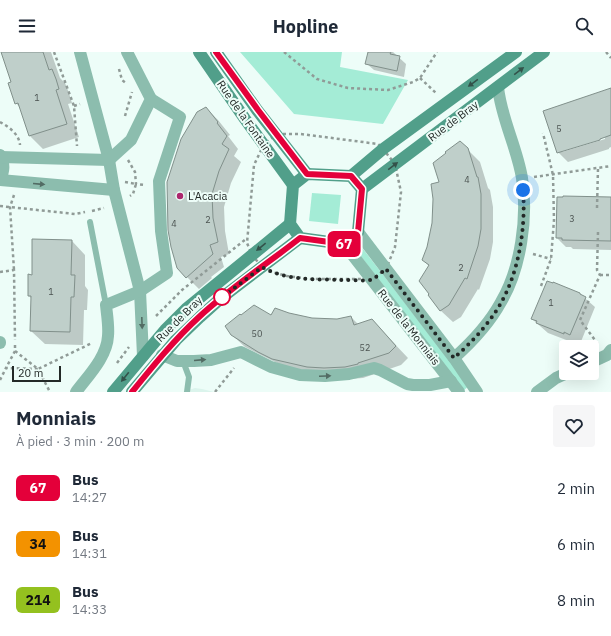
<!DOCTYPE html>
<html lang="fr">
<meta charset="utf-8">
<style>
:root{--surface:#fff;--page:#f6f6f7;--text:#1f2937;--muted:#747a83}
body{margin:0;font-family:"IBM Plex Sans",sans-serif;background:var(--page);color:var(--text);height:100vh;display:flex;flex-direction:column;font-size:15px;white-space:nowrap}
*{box-sizing:border-box;margin:0}
p{font-size:13px;color:var(--muted)}
.icon{flex:none;width:22px;height:22px;fill:none;stroke:currentColor;stroke-width:2;stroke-linecap:round;stroke-linejoin:round}
.map{position:relative;height:340px;overflow:hidden}
.drawer{display:flex;flex-direction:column;background:var(--surface);flex:1}
.drawer>*{flex:none}
.badge{padding:0 8px;border-radius:6px;font-size:14px;line-height:26px}
.controls{position:absolute;left:559px;top:288px;display:grid;gap:8px}
.controls a{display:grid;place-items:center;width:40px;height:40px;border-radius:4px;background:var(--surface);box-shadow:0 4px 16px #0002;font-size:20px}
.scale{position:absolute;left:12px;bottom:10px;width:49px;box-sizing:border-box;padding-left:4px;border:2px solid #232927;border-top:0;font-size:11px;line-height:14px;white-space:nowrap;color:#232927;-webkit-text-stroke:3px #edfdf8;paint-order:stroke}
.you{position:absolute;width:20px;height:20px;margin:-10px;border:3px solid #fff;border-radius:50%;background:#1a73e8;box-shadow:0 0 0 6px #1a73e833}
.map>.badge{position:absolute;translate:-50% -50%;box-shadow:0 0 0 2px #fff}
.round{display:grid;place-items:center;flex:none;width:42px;height:42px;border-radius:4px;background:var(--page)}
.head{display:flex;align-items:center;justify-content:space-between;height:68px;padding:0 16px}
h1{font-size:19px;font-weight:700;line-height:30px}
ul{padding:0;list-style:none}
li{display:flex;align-items:center;gap:12px;height:56px;padding:0 16px}
li div{flex:1}
li b{display:block;font-size:15px}
li em{font-style:normal}
li .badge{min-width:44px;font-weight:700;text-align:center}
header{display:flex;justify-content:space-between;align-items:center;height:52px;padding:0 16px;background:var(--surface);font-size:18px;font-weight:700}
.map>svg:first-child{display:block}
.built{fill:#dbf4ec}
.green{fill:#a4ecd6}
.shadow{fill:#0003;fill-rule:evenodd}
.building{fill:#bfcfca;stroke:#81908b}
.lines{fill:none;stroke-linecap:round;stroke-linejoin:round}
.path{stroke:#909b97;stroke-width:2.5;stroke-dasharray:3 3;stroke-linecap:butt}
.lane{stroke:#8cbdae;stroke-width:6}
.street{stroke:#8cbdae;stroke-width:12}
.secondary{stroke:#519f8a;stroke-width:12}
.oneway{fill:#33524a}
.oneway2{fill:#526c64}
.line-casing{stroke:#fff;stroke-width:9}
.line{stroke:#e4003a;stroke-width:6}
.walk{stroke:#232927;stroke-width:4;stroke-dasharray:0 7.2}
.poi-dot{fill:#ad276e;stroke:#edfdf8;stroke-width:1.5}
.stop-dot{fill:#fff;stroke:#e4003a;stroke-width:2}
.labels{text-anchor:middle;dominant-baseline:central;stroke-width:4;stroke-linejoin:round;paint-order:stroke}
.number-label{font-size:9px;fill:#4a5250}
.street-label{font-size:11px;fill:#232927;stroke:#edfdf8}
.poi-label{font-size:11px;fill:#232927;stroke:#edfdf8;text-anchor:start}
</style>
<header><svg class="icon" aria-label="menu" viewBox="0 0 24 24"><path d="M4 6h16M4 12h16M4 18h16"/></svg>Hopline<svg class="icon" aria-label="search" viewBox="0 0 24 24"><circle cx="10" cy="10" r="6"/><path d="M15 15l6 6"/></svg></header>
<div class="map">
<svg width="611" height="340" viewBox="0 0 611 340">
<rect width="100%" height="100%" fill="#edfdf8"/>
<polygon class="built" points="195,336 202,337 214,340 183,340"/>
<g class="green">
<polygon points="240,0 342,0 340,15 408,28 383,72 294,62"/>
<polygon points="312,141 341,143 338,172 309,169"/>
<polygon points="360,193 469,334 464,338 356,198"/>
</g>
<g class="shadow">
<polygon points="2,0 51,0 60,26 65,31 69,41 72,51 68,52 79,85 43,97 30,84 21,57 16,51 12,31"/>
<polygon points="369,0 393,0 406,12 404,25 374,18 366,11"/>
<path d="M 611,37 L 611,95 L 609,96 L 609,97 L 568,110 L 558,100 ZM 605,85 L 605,87 L 562,100 L 562,98 Z"/>
<polygon points="206,56 218,68 230,83 228,84 238,97 234,104 241,110 231,131 224,155 225,179 229,202 221,205 224,215 211,225 212,226 199,237 187,225"/>
<polygon points="460,90 480,110 488,136 490,138 493,155 493,190 490,207 479,238 478,237 461,265 453,270 440,258 429,214 423,208 428,195 440,130"/>
<polygon points="611,146 611,198 573,197 571,195 566,195 557,186"/>
<polygon points="72,189 85,203 85,234 88,238 87,258 84,258 83,293 45,292 31,279 32,247 29,244 33,224"/>
<polygon points="580,242 595,255 580,292 574,290 574,291 548,281 532,267"/>
<polygon points="289,262 312,267 337,268 351,265 358,272 372,268 408,306 401,313 363,326 337,328 303,324 245,295 232,283 271,264"/>
</g>
<g class="building">
<polygon points="1,0 43,0 49,18 52,17 56,27 59,37 56,38 67,72 29,84 18,51 15,52 8,31 11,30"/>
<polygon points="368,0 391,0 390,2 400,4 397,19 365,12"/>
<polygon points="611,36 611,83 600,87 600,88 557,101 543,59"/>
<polygon points="206,55 218,70 217,71 227,84 222,92 229,97 219,119 212,142 213,166 218,190 210,193 213,202 186,226 177,216 171,195 168,178 167,130 181,87 197,60"/>
<polygon points="460,89 468,96 477,125 478,125 481,142 481,177 478,194 467,227 465,226 449,253 440,259 428,243 429,242 419,229 429,213 422,208 427,195 432,171 433,147 431,132 439,130 433,111 446,101 445,100"/>
<polygon points="563,144 611,145 611,189 562,188 562,186 556,186 557,145 563,145"/>
<polygon points="32,187 72,188 71,223 75,223 74,245 71,245 70,280 30,279 31,244 28,244 28,222 32,223"/>
<polygon points="547,229 553,231 553,230 580,241 580,242 586,245 570,283 564,280 564,282 536,271 537,269 531,267"/>
<polygon points="254,253 271,263 275,256 289,261 312,266 337,267 351,264 354,273 372,267 396,294 389,301 358,311 358,312 345,315 324,316 307,315 272,307 258,300 231,283 225,274 240,262 241,263"/>
</g>
<g class="lines">
<g class="path">
<polyline points="54,0 74,54 77,94"/>
<polyline points="284,0 317,27 348,36 388,38 413,30 420,26 437,0"/>
<polyline points="606,0 611,6"/>
<polyline points="119,17 122,28 127,32"/>
<polyline points="420,26 436,41"/>
<polyline points="74,54 80,52"/>
<polyline points="125,64 132,40"/>
<path d="M 0,70 C 9,75 19,82 20,93"/>
<polygon points="277,82 301,82 378,92 383,97 395,112 401,140 395,195 386,217 372,227 310,227 287,224 268,219 262,215 252,203 247,191 254,113 264,92"/>
<polyline points="128,108 135,120 136,132 145,133"/>
<polyline points="534,125 611,114"/>
<polyline points="125,130 136,132 133,142 130,144"/>
<polyline points="14,143 10,155 14,218"/>
<polyline points="0,154 75,162 85,160"/>
<polyline points="597,156 598,116"/>
<polyline points="92,159 104,156"/>
<polyline points="598,180 597,218 600,223 580,268 598,292"/>
<polyline points="533,202 551,207"/>
<polyline points="0,220 14,218 15,288"/>
<polyline points="600,223 611,223"/>
<polyline points="541,234 551,207 554,168 553,123 543,81"/>
<polyline points="156,264 182,238 246,187"/>
<polyline points="15,293 15,299 38,317 92,291"/>
<polyline points="15,299 6,316 38,317 50,340"/>
<polyline points="117,311 129,295"/>
<polyline points="0,328 6,316"/>
<polyline points="215,340 234,316"/>
</g>
<g class="lane">
<polyline points="90,170 106,253"/>
<polyline points="183,309 189,325 187,340"/>
</g>
<g class="street">
<polyline points="80,0 109,108 114,138 140,239 143,304"/>
<path d="M 0,103 C 5,112 4,119 0,128"/>
<polyline points="1,105 109,108 131,88 151,47 127,0"/>
<polyline points="0,128 114,138"/>
<polyline points="358,180 454,306 477,340"/>
<polyline points="344,192 459,340"/>
<polyline points="0,290 0,291"/>
<polyline points="162,303 177,309 194,309 211,308 241,300 271,315 300,323 325,324 349,322 374,316 380,318 407,332 413,333 430,333 451,329"/>
<path d="M 454,306 C 472,290 489,272 501,250 C 521,216 528,165 522,126 C 517,95 501,66 498,35"/>
<polyline points="592,310 607,303 611,298"/>
<path d="M 76,340 C 88,324 107,305 108,284 C 109,274 107,263 106,253 L 140,239 L 167,221 L 161,179 L 159,129 L 180,65 L 151,47"/>
<polyline points="537,340 556,326 567,321"/>
</g>
<g class="secondary">
<polyline points="199,0 245,67 293,133"/>
<polyline points="216,0 257,58 307,122"/>
<polygon points="307,122 351,124 362,137 358,180 344,192 300,186 290,172 293,133"/>
<polyline points="351,124 383,97 516,0"/>
<polyline points="362,137 544,0"/>
<polyline points="113,340 165,278 186,257 290,172"/>
<polyline points="132,340 176,288 200,265 220,247 300,186"/>
</g>
</g>
<defs><path id="oneway-solid" d="M-6-.8H1V-3.2L6.5 0L1 3.2V.8H-6Z"/></defs>
<g class="oneway">
<use href="#oneway-solid" transform="translate(519 19) rotate(-37)"/>
<use href="#oneway-solid" transform="translate(473 31) rotate(144)"/>
<use href="#oneway-solid" transform="translate(393 114) rotate(-37)"/>
<use href="#oneway-solid" transform="translate(261 195) rotate(141)"/>
<use href="#oneway-solid" transform="translate(125 325) rotate(129)"/>
</g>
<g class="oneway2">
<use href="#oneway-solid" transform="translate(39 132) rotate(5)"/>
<use href="#oneway-solid" transform="translate(142 271) rotate(88)"/>
<use href="#oneway-solid" transform="translate(200 308) rotate(-5)"/>
<use href="#oneway-solid" transform="translate(325 324) rotate(-2)"/>
</g>
<g class="lines">
<g class="line-casing">
<path id="line" d="M 132,340 C 153,314 174,288 199,265 C 230,236 267,212 300,186 L 344,192 L 358,180 L 362,137 L 351,124 L 307,122 L 258,58 L 216,0"/>
</g>
<use href="#line" class="line"/>
<path class="walk" d="M 222,245 L 220,247 L 262,215 C 286,229 317,227 343,228 C 352,228 363,229 371,228 C 376,226 382,220 386,217 L 454,306 C 472,290 489,272 501,251 C 519,219 526,175 523,138"/>
</g>
<circle class="poi-dot" cx="180" cy="144" r="4"/>
<circle class="stop-dot" cx="222" cy="245" r="8"/>
<g class="labels">
<g class="number-label">
<text x="37" y="45">1</text>
<text x="559" y="76">5</text>
<text x="467" y="127">4</text>
<text x="572" y="166">3</text>
<text x="208" y="167">2</text>
<text x="174" y="171">4</text>
<text x="461" y="215">2</text>
<text x="51" y="239">1</text>
<text x="551" y="250">1</text>
<text x="257" y="281">50</text>
<text x="365" y="295">52</text>
</g>
<g class="street-label">
<text transform="translate(246 67) rotate(55)">Rue de la Fontaine</text>
<text transform="translate(453 69) rotate(-37)">Rue de Bray</text>
<text transform="translate(179 267) rotate(-45)">Rue de Bray</text>
<text transform="translate(409 275) rotate(52)">Rue de la Monniais</text>
</g>
<g class="poi-label">
<text x="188" y="144">L'Acacia</text>
</g>
</g>
</svg>
<div class="controls">
<a><svg class="icon" aria-label="layers" viewBox="0 0 24 24"><path d="M12 4l9 5-9 5-9-5zM3 14l9 5 9-5"/></svg></a>
</div>
<div class="scale">20 m</div>
<div class="you" style="left:523px;top:138px"></div>
<b class="badge" style="left:344px;top:192px;background:#e4003a;color:#fff">67</b>
</div>
<section class="drawer">
<div class="head"><div><h1>Monniais</h1><p>À pied · 3 min · 200 m</p></div><a class="round"><svg class="icon" aria-label="heart" viewBox="0 0 24 24"><path d="M12 20l-8-8c-3-5 5-10 8-4 3-6 11-1 8 4z"/></svg></a></div>
<ul>
<li><span class="badge" style="background:#e4003a;color:#fff">67</span><div><b>Bus</b><p>14:27</p></div><em>2 min</em></li>
<li><span class="badge" style="background:#f39200;color:#111">34</span><div><b>Bus</b><p>14:31</p></div><em>6 min</em></li>
<li><span class="badge" style="background:#94c11f;color:#111">214</span><div><b>Bus</b><p>14:33</p></div><em>8 min</em></li>
</ul>
</section>
